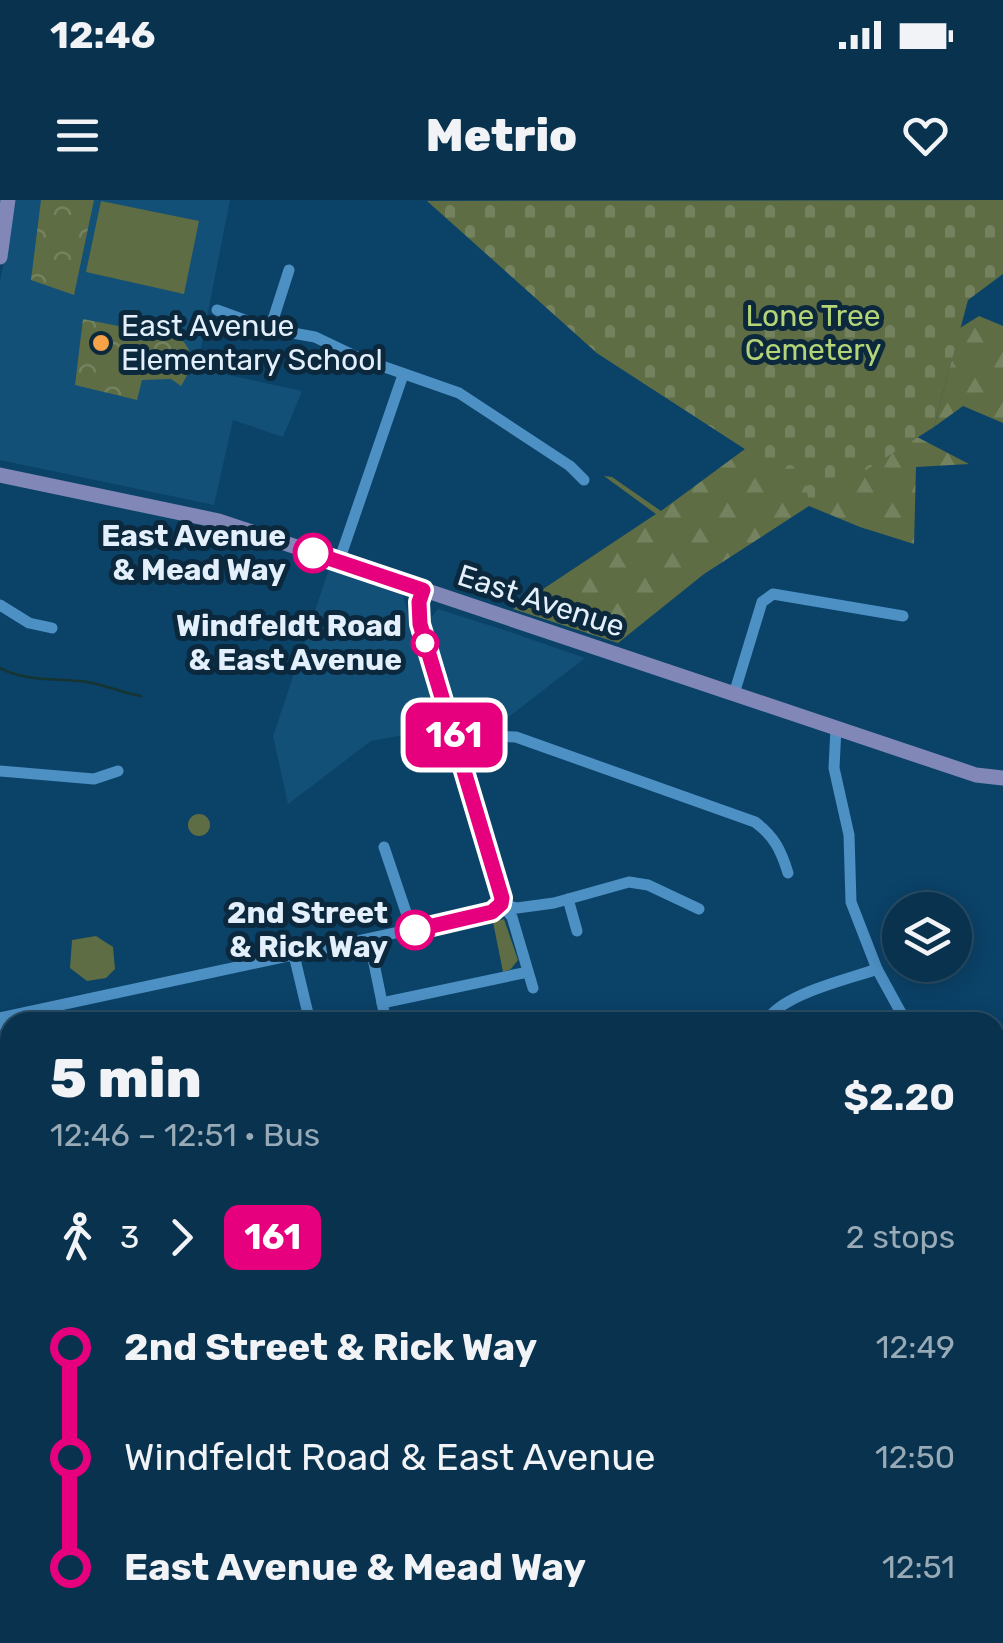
<!DOCTYPE html>
<meta charset="utf-8">
<style>
:root{--surface:#08324e;--page:#113a55;--text:#f1f3f6;--muted:#98aab6;--line:#294d66}
body{margin:0;font-family:Rubik,sans-serif;background:var(--page);color:var(--text);height:100vh;display:flex;flex-direction:column;font-size:38px;white-space:nowrap}
*{box-sizing:border-box;margin:0}
p{font-size:32px;color:var(--muted)}
.icon{flex:none;width:55px;height:55px;fill:none;stroke:currentColor;stroke-width:2;stroke-linecap:round;stroke-linejoin:round}
.map{position:relative;flex:1;overflow:hidden}
.sheet{position:absolute;left:0px;top:812px;width:1005px;height:632px;display:flex;flex-direction:column;background:var(--surface);border-radius:30px 30px 0 0;box-shadow:0 5px 25px #0003,0 0 0 2px var(--line)}
.sheet>*{flex:none}
.badge{padding:0 20px;border-radius:15px;font-size:35px;line-height:65px}
.buttons{position:absolute;left:882px;top:692px;display:grid;gap:20px}
.buttons a{display:grid;place-items:center;width:90px;height:90px;border-radius:50%;background:var(--surface);box-shadow:0 5px 25px #0003,0 0 0 2px var(--line);font-size:50px}
.map>.badge{position:absolute;translate:-50% -50%;box-shadow:0 0 0 5px #fff}
.legs{display:flex;align-items:center;gap:15px;height:110px;padding:0 50px;font-size:32px}
.legs p{margin-inline-start:auto}
.summary{display:flex;align-items:center;justify-content:space-between;height:170px;padding:0 50px}
h1{font-size:55px;font-weight:800;line-height:75px}
ul{padding:0 50px;list-style:none}
li{display:flex;align-items:center;gap:35px;height:110px;font-size:38px}
li i{display:grid;place-items:center;width:15px;height:100%;margin:0 12px;background:currentColor}
li i::after{content:'';width:25px;height:25px;margin:-12px;border:8px solid;border-radius:50%;background:var(--surface)}
li p{margin-inline-start:auto}
li:first-child i{background:linear-gradient(#0000 50%,currentColor 0)}
li:last-child i{background:linear-gradient(currentColor 50%,#0000 0)}
.status{display:flex;justify-content:space-between;align-items:center;height:70px;padding:0 50px;background:var(--surface);direction:ltr}
.status svg{height:28px;fill:currentColor}
header{display:flex;justify-content:space-between;align-items:center;height:130px;padding:0 50px;background:var(--surface);font-size:45px;font-weight:800}
.map>svg:first-child{display:block}
.built{fill:#125077}
.green{fill:#5e6d43}
.forest{fill:url(#forest-firs)}
.cemetery{fill:url(#cemetery-stones)}
.park{fill:url(#park-crowns)}
.lines{fill:none;stroke-linecap:round;stroke-linejoin:round}
.stream{stroke:#163430;stroke-width:2.5}
.street{stroke:#4d90c4;stroke-width:11}
.secondary{stroke:#8188b7;stroke-width:15}
.line-1-casing{stroke:#fff;stroke-width:22}
.line-1{stroke:#e6007e;stroke-width:15}
.poi-dot{fill:#f6a248;stroke:#0c283d;stroke-width:4}
.stop-1-dot{fill:#fff;stroke:#e6007e;stroke-width:5}
.labels{text-anchor:middle;dominant-baseline:central;stroke-width:10;stroke-linejoin:round;paint-order:stroke}
.park-label{font-size:30px;fill:#b5d478;stroke:#0c283d}
.poi-label{font-size:30px;fill:#e3f0fb;stroke:#0c283d;text-anchor:start}
.stop-label{font-size:30px;font-weight:bold;fill:#e3f0fb;stroke:#0c283d;text-anchor:end}
.street-label{font-size:30px;fill:#e3f0fb;stroke:#0c283d}
</style>
<div class="status"><b>12:46</b><svg viewBox="0 0 49 12"><path d="M0 12V9h3v3zM5 12V6h3v6zM10 12V3h3v9zM15 12V0h3v12zM26 1h20v11H26zM47 4h2v5h-2z"/></svg></div>
<header><svg class="icon" aria-label="menu" viewBox="0 0 24 24"><path d="M4 6h16M4 12h16M4 18h16"/></svg>Metrio<svg class="icon" aria-label="heart" viewBox="0 0 24 24"><path d="M12 20l-8-8c-3-5 5-10 8-4 3-6 11-1 8 4z"/></svg></header>
<div class="map">
<svg width="1003" height="1443" viewBox="0 0 1003 1443">
<defs>
<pattern id="forest-firs" width="22" height="20" patternUnits="userSpaceOnUse" patternTransform="scale(2.5)"><rect width="22" height="20" fill="#5e6d43"/><path d="M5 1l3.5 6h-7zM16 11l3.5 6h-7z" fill="#75825f"/></pattern>
<pattern id="cemetery-stones" width="16" height="16" patternUnits="userSpaceOnUse" patternTransform="scale(2.5)"><rect width="16" height="16" fill="#5e6d43"/><path d="M2 7V4a2 2 0 0 1 4 0v3zM10 15v-3a2 2 0 0 1 4 0v3z" fill="#75825f"/></pattern>
<pattern id="park-crowns" width="20" height="18" patternUnits="userSpaceOnUse" patternTransform="scale(2.5)"><rect width="20" height="18" fill="#5e6d43"/><path d="M2 6a3 3 0 1 1 6 0M12 15a3 3 0 1 1 6 0" fill="none" stroke="#75825f"/></pattern>
</defs>
<rect width="100%" height="100%" fill="#0b4268"/>
<g class="built">
<polygon points="16,0 230,0 197,168 302,191 283,237 233,220 214,305 0,260 0,81"/>
<polygon points="329,369 402,392 441,528 371,541 288,604 273,536"/>
<polygon points="438,409 507,431 585,458 492,530 469,532 458,528 430,419"/>
</g>
<g class="green">
<polygon points="101,1 199,21 184,94 86,72"/>
<circle cx="199" cy="625" r="11"/>
<polygon points="504,719 518,760 511,769 503,772 493,722"/>
<polygon points="96,736 113,747 115,769 106,778 87,781 70,768 72,740"/>
</g>
<g class="forest">
<polygon points="428,0 919,238 969,264 916,267 914,344 860,327 809,306 704,374 618,443 513,409 656,314 604,276 612,277 661,311 745,249 597,153"/>
<polygon points="979,116 1003,126 1003,223 963,206 934,227 960,128"/>
</g>
<polygon class="cemetery" points="1003,0 1003,74 968,100 934,227 809,306 804,268 762,270 745,249 597,153 427,1"/>
<g class="park">
<polygon points="41,0 94,0 74,95 31,80"/>
<path d="M 83,119 L 179,138 C 196,150 192,170 181,186 L 171,179 L 142,180 L 137,200 L 75,185 Z"/>
<polygon points="0,1128 10,1134 10,1200 0,1189"/>
<polygon points="995,1205 1003,1206 1003,1278 995,1283"/>
<polygon points="173,1435 352,1435 374,1443 187,1443"/>
<polygon points="856,1435 923,1435 921,1443 860,1442"/>
</g>
<g class="lines">
<g class="stream">
<path d="M 0,468 C 26,482 58,478 87,482 C 106,485 122,493 141,496"/>
<polyline points="995,1002 998,997"/>
<polyline points="0,1141 10,1140"/>
<polyline points="0,1221 10,1224"/>
<polyline points="995,1229 1003,1227"/>
<polyline points="284,1435 296,1443"/>
</g>
<g class="street">
<polyline points="217,110 270,129 315,137 359,158 459,193 570,266 584,280"/>
<polyline points="270,129 289,70"/>
<polyline points="339,361 403,175"/>
<polyline points="423,390 419,402 420,424 502,691 501,704 512,717 533,788"/>
<polyline points="0,405 29,423 52,428"/>
<polyline points="734,494 762,402 773,394 903,416"/>
<polyline points="836,528 834,568 849,635 851,702 877,769 906,822"/>
<path d="M 457,545 L 492,536 L 516,537 L 755,622 C 774,636 781,650 788,673"/>
<polyline points="0,571 94,579 118,571"/>
<polyline points="384,647 412,730"/>
<polyline points="568,699 577,731"/>
<polyline points="501,704 517,708 554,703 629,682 648,685 699,709"/>
<polyline points="369,739 386,822"/>
<polyline points="294,755 310,822"/>
<polyline points="382,803 528,772"/>
<polyline points="0,818 492,712 501,704"/>
<polyline points="1,818 7,850"/>
<path d="M 766,822 C 781,794 847,780 877,769"/>
<polyline points="0,968 10,965"/>
<polyline points="0,1116 10,1118"/>
<polyline points="103,1435 109,1443"/>
<polyline points="462,1435 467,1443"/>
<polyline points="599,1435 601,1443"/>
<polyline points="788,1435 793,1443"/>
</g>
<g class="secondary">
<polyline points="0,57 8,0"/>
<polyline points="0,275 219,321 976,575 1003,578"/>
</g>
</g>
<g class="lines">
<g class="line-1-casing">
<polyline id="line-1" points="313,353 423,390 419,402 420,424 502,698 501,704 492,712 415,730"/>
</g>
<use href="#line-1" class="line-1"/>
</g>
<circle class="poi-dot" cx="101" cy="143" r="10"/>
<g class="stop-1-dot">
<circle cx="313" cy="353" r="18"/>
<circle cx="425" cy="443" r="12"/>
<circle cx="415" cy="730" r="18"/>
</g>
<g class="labels">
<g class="park-label">
<text x="813" y="116">Lone Tree<tspan x="813" dy="34">Cemetery</tspan></text>
</g>
<g class="poi-label">
<text x="121" y="126">East Avenue<tspan x="121" dy="34">Elementary School</tspan></text>
</g>
<g class="stop-label">
<text x="286" y="336">East Avenue<tspan x="286" dy="34">&amp; Mead Way</tspan></text>
<text x="402" y="426">Windfeldt Road<tspan x="402" dy="34">&amp; East Avenue</tspan></text>
<text x="388" y="713">2nd Street<tspan x="388" dy="34">&amp; Rick Way</tspan></text>
</g>
<g class="street-label">
<text transform="translate(541 401) rotate(18)">East Avenue</text>
</g>
</g>
</svg>
<div class="buttons">
<a><svg class="icon" aria-label="layers" viewBox="0 0 24 24"><path d="M12 4l9 5-9 5-9-5zM3 14l9 5 9-5"/></svg></a>
</div>
<b class="badge" style="left:454px;top:535px;background:#e6007e;color:#fff">161</b>
<section class="sheet">
<div class="summary"><div><h1>5 min</h1><p>12:46 – 12:51 · Bus</p></div><b>$2.20</b></div>
<div class="legs"><svg class="icon" aria-label="walk" viewBox="0 0 24 24"><circle cx="13" cy="4" r="2"/><path d="M13 8l-2 6 4 7M11 14l-3 7M7 12l3-4h3l4 4"/></svg>3<svg class="icon" aria-label="forward" viewBox="0 0 24 24"><path d="M9 5l7 7-7 7"/></svg><b class="badge" style="background:#e6007e;color:#fff">161</b><p>2 stops</p></div>
<ul>
<li><i style="color:#e6007e"></i><b>2nd Street &amp; Rick Way</b><p>12:49</p></li>
<li><i style="color:#e6007e"></i><span>Windfeldt Road &amp; East Avenue</span><p>12:50</p></li>
<li><i style="color:#e6007e"></i><b>East Avenue &amp; Mead Way</b><p>12:51</p></li>
</ul>
</section>
</div>
